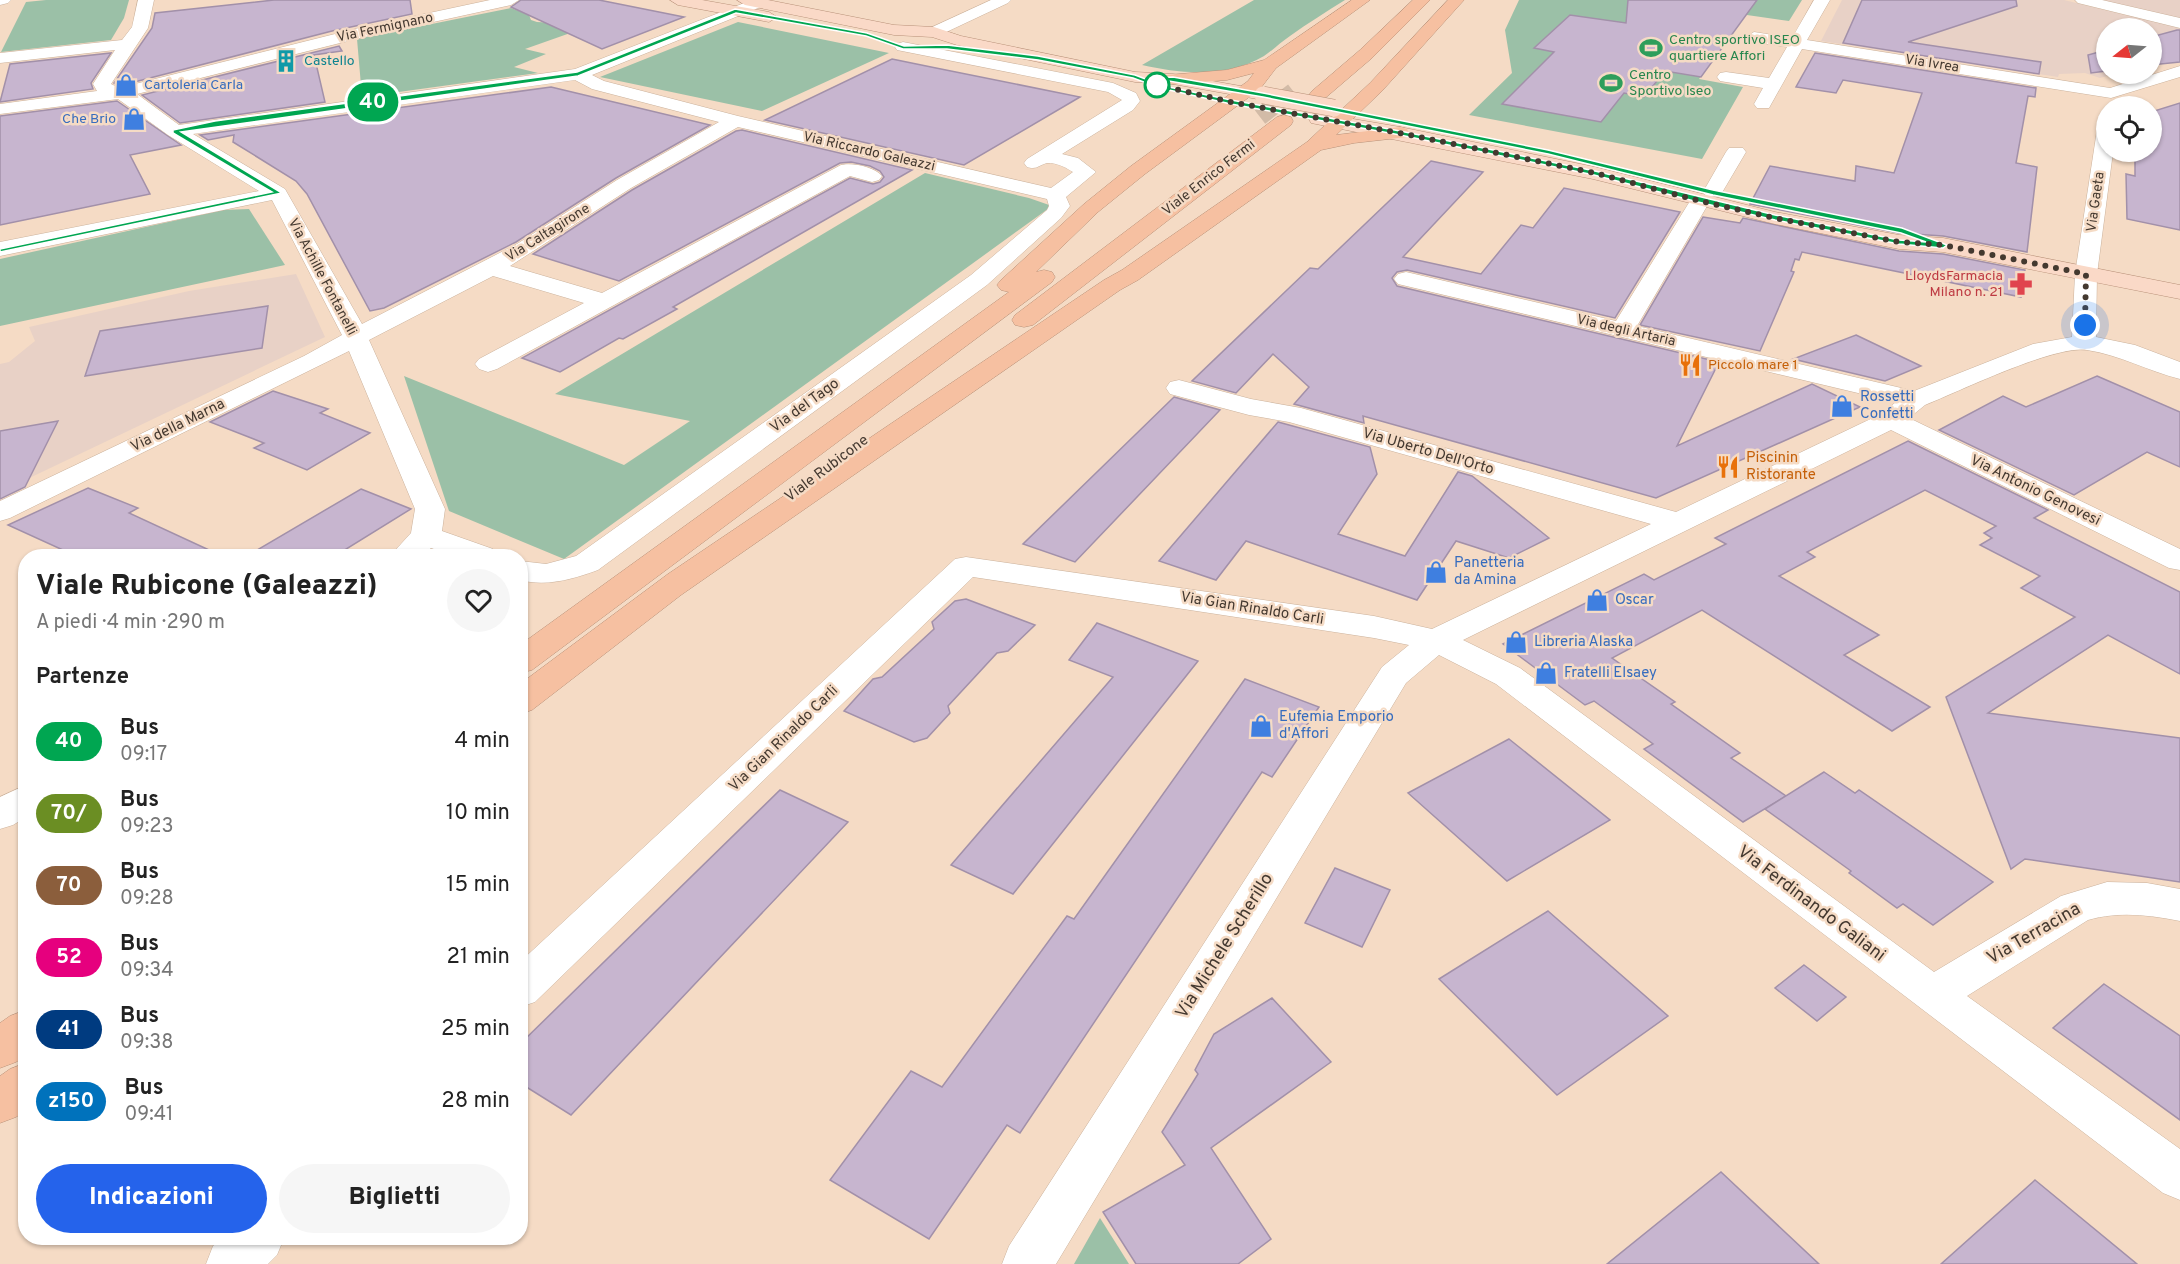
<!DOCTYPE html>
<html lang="it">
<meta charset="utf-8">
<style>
:root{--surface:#fff;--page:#f6f6f6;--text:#222;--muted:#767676;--accent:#2563eb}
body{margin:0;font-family:Overpass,sans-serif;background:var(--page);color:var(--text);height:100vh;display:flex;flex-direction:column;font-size:22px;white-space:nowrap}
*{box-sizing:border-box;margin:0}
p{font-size:20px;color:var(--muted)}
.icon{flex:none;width:33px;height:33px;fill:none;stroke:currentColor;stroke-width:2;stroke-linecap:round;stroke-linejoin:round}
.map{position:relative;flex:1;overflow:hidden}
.sheet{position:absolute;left:18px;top:549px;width:510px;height:696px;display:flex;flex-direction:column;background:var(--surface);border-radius:24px;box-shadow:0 2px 4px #0004}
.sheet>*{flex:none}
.badge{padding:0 12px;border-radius:20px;font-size:21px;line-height:39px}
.needle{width:39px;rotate:253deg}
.controls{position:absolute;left:2096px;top:18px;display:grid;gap:12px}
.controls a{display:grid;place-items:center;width:66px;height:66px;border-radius:50%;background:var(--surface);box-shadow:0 2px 4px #0004;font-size:30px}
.you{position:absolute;width:30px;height:30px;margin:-15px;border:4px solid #fff;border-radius:50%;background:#1a73e8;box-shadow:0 0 0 9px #1a73e833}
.map>.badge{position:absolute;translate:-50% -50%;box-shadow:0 0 0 3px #fff}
h2{padding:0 18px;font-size:22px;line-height:54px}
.round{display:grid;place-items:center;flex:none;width:63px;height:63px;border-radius:32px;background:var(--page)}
.summary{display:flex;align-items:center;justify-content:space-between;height:102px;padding:0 18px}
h1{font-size:28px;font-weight:800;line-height:45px}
.cta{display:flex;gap:12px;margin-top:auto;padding:12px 18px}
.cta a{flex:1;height:69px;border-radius:36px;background:var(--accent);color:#fff;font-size:24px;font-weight:800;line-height:69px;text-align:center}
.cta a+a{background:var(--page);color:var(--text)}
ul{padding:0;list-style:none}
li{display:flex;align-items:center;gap:18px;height:72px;padding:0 18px}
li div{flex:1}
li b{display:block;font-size:22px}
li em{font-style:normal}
li .badge{min-width:66px;font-weight:700;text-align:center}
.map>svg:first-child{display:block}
.education{fill:#e8d1c6}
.green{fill:#9bc0a7}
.building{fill:#c7b5cf;stroke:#a290a9;stroke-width:1.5}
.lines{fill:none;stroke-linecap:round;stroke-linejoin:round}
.highway-tunnel{stroke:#d2bba7;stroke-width:17;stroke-dasharray:17 8;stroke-linecap:butt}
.minor-casing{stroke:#cbb29c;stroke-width:1}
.major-casing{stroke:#b89179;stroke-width:1}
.highway-casing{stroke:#b89179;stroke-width:1}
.minor{fill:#fff;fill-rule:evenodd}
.major{fill:#fad9c7;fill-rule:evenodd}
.highway{fill:#f6c0a1;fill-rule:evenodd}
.major-bridge-casing{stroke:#b89179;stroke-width:18;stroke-linecap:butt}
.major-bridge{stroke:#fad9c7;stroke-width:17}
.line{fill:#00a651;stroke:#fff;stroke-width:1.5}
.walk{stroke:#443930;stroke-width:6;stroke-dasharray:0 10.8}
.stop-dot{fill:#fff;stroke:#00a651;stroke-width:3}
.labels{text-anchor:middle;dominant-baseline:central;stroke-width:5;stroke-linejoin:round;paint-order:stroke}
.far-street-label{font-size:14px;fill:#443930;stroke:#f5dbc5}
.far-leisure-label{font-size:14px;fill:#27864d;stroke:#f5dbc5;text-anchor:start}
.far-culture-label{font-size:14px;fill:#0d838f;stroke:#f5dbc5;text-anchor:start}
.far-shop-label{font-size:14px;fill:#366cbe;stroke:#f5dbc5;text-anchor:start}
.far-health-label{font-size:14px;fill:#be3a42;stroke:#f5dbc5;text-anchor:end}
.far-food-label{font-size:14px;fill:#c56008;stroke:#f5dbc5;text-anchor:start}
.shop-label{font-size:15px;fill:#366cbe;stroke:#f5dbc5;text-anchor:start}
.street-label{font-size:15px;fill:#443930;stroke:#f5dbc5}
.food-label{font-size:15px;fill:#c56008;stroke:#f5dbc5;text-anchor:start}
.near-street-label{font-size:18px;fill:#443930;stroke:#f5dbc5}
</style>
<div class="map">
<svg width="2180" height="1264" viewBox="0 0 2180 1264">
<rect width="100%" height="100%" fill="#f5dbc5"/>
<g class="education">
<polygon points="1842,0 2064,0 2180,28 2180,53 2151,62 2151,28 2106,28 2106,74 2114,74 2100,78 2085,73 2059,74 2058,77 1821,41"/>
<polygon points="2102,0 2180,0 2180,19"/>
<polygon points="296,274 325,337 0,492 0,364 9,362 35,341 29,327 189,291"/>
</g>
<g class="green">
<polygon points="46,0 129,0 124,18 111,40 1,52 26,2"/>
<path d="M 1254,0 L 1345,0 C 1326,12 1308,23 1290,36 C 1281,42 1273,50 1264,56 C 1228,78 1181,74 1142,65 Z"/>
<polygon points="1519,0 1802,0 1789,21 1740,14 1729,38 1699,79 1743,87 1702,159 1469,115 1512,73 1505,30"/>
<polygon points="511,8 529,15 531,20 537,22 593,25 525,49 546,54 514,67 538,73 362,97 357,39"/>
<polygon points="738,22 889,53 762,111 600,77"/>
<polygon points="925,173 1029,198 1052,206 564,559 449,511 404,376 624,465 690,421 555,394"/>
<polygon points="249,209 285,265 0,326 0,259 223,210"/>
<polygon points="1100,1218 1129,1264 1074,1264"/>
</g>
<g class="building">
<polygon points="274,0 410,0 412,14 332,31 119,86 114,83 152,28 155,13"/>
<polygon points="521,0 599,0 684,17 602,49 511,7"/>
<polygon points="1628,0 1757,0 1701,77 1665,71 1644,97 1624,93 1601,122 1502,104 1554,52 1534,48 1570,15 1626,23"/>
<polygon points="1862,0 2016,0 2017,6 1908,42 2041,62 2039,74 1843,43"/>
<polygon points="2177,30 2180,30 2180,62 2151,65 2151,37"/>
<polygon points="339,46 342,51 314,55 325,102 180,123 142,95"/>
<polygon points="2106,50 2106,71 2091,73 2088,55"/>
<polygon points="111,53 91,83 93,89 0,102 10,64"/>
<polygon points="1815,53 2036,88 2035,97 2028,96 2016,163 2037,167 2027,252 1943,236 1899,233 1750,204 1770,166 1855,181 1856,166 1894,173 1922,93 1843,80 1836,93 1796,87"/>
<polygon points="892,59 936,68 1080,97 964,165 765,120"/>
<polygon points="551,87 710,125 616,178 516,242 384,308 370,311 307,194 296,181 233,142 234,135 208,140 200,135"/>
<polygon points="117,101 181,145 130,155 150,194 0,225 0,116"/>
<polygon points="2180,103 2180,230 2127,219 2126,174 2135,176 2135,152 2151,152 2151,112"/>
<polygon points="742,130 912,170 673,307 677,309 623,339 619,338 560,372 522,358 850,178 873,184 880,182 884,177 880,171 870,166 851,162 840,163 619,281 533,254 632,190 736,131"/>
<polygon points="1431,161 1483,172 1403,257 1481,274 1521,225 1533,228 1564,188 1680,212 1615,318 1407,270 1397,272 1392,278 1397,286 1719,362 1677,446 1812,384 1860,407 1656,498 1363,416 1364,423 1294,404 1309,387 1273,354 1236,393 1192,381 1310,268 1318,269"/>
<polygon points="1703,217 1740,223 1743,218 1899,251 1943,254 2025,270 2021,297 1802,252 1799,260 1795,259 1791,271 1794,272 1760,351 1640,325"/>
<polygon points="268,306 262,348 85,376 100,331"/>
<polygon points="1856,335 1921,366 1885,381 1793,359"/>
<polygon points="2097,376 2180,412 2180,467 2147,452 2074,495 1939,430 2003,396 2026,407"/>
<polygon points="273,391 328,409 320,413 370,433 307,470 254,448 264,443 210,422"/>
<polygon points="1174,397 1220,410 1075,562 1023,544"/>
<polygon points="58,421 25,487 0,499 0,431"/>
<polygon points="1278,422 1370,447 1377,474 1338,534 1405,556 1458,472 1472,476 1549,538 1509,558 1456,541 1417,600 1246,541 1216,580 1159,561"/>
<polygon points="1908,441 2048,510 2034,518 2180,592 2180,674 2108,635 1988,713 2180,738 2180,882 2025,859 2011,869 1946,697 2075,617 2021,588 2040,576 1980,545 1992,538 1984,533 1996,526 1925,490 1807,552 1815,557 1779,576 1879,635 1844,655 1930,707 1892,731 1702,610 1612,658 1675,702 1671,704 1740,753 1731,758 1786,796 1743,822 1644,749 1653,744 1594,701 1585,705 1503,644 1644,574 1654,580 1726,544 1715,538"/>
<polygon points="88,488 138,508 129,513 222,556 76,556 8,525"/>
<polygon points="361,489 411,509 335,556 247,556"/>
<polygon points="966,599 1035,625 1008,651 997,653 948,706 950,713 927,738 914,742 844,711 873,679 882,677 934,629 932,622 955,601"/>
<polygon points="1097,623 1198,661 1013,894 951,865 1113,677 1069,660"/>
<polygon points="1245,679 1319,707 1272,777 1262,772 1020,1133 1007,1125 929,1239 830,1180 911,1071 942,1087 1067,916 1074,919"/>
<polygon points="1509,739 1610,820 1507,881 1408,793"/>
<polygon points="1824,772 1855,793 1859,790 1993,882 1933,925 1903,904 1897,908 1849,873 1851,871 1765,809"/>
<polygon points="780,790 848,822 571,1115 520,1083 520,1044"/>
<polygon points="1335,868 1390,890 1362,947 1305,923"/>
<polygon points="1548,911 1668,1016 1557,1095 1439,979"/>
<polygon points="1804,965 1846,997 1817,1021 1775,988"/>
<polygon points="2104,984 2180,1036 2180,1120 2053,1028"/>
<polygon points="1272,998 1331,1062 1211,1148 1271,1239 1238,1264 1136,1264 1103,1212 1185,1165 1162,1132 1198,1074 1195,1070 1214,1034"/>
<polygon points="1721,1172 1819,1264 1607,1264"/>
<polygon points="2035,1180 2137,1264 1941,1264"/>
</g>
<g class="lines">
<polyline class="highway-tunnel" points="1260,117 1295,90"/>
<g class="minor-casing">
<g id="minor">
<polygon points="0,0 11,0 8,3 0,5"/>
<path d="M 138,0 L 154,0 L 148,28 L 111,84 L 119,88 L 359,28 L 490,0 L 519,0 L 511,5 L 360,38 L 137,94 L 179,125 L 575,69 L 752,0 L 764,0 L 766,3 L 763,6 L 592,75 L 604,81 L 738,116 L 1051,188 L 1073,172 C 1067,168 1056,162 1047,163 C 1039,165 1037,170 1027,167 L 1024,163 L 1027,159 L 1122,100 L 1108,92 L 897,50 L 895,47 L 897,44 L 903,42 L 1113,83 L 1136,93 L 1140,101 L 1133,110 L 1062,154 L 1078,158 L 1096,172 L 1066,197 L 1070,206 L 1061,218 L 987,285 L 598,570 C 573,579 547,587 520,580 L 520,561 L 546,564 L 576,556 L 971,275 L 1047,210 L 1049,206 L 1047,199 L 738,127 L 631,188 L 510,266 L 602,293 L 841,165 C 852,162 875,167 882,176 L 879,180 L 872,182 L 850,176 L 497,369 L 488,372 L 479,369 L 475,364 L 479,359 L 584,303 L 493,276 L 369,340 L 445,509 L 442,531 L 493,549 L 497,556 L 454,556 L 431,548 L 422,556 L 390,556 L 411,533 L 415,509 L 349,351 L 10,518 L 0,521 L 0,501 L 304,356 L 342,335 L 272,200 L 0,256 L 0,242 L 259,191 L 168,135 L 118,99 L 0,114 L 0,104 L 97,91 L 93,84 L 115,50 L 0,63 L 0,53 L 122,40 L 132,27 ZM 575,80 L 592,89 L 719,122 L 617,180 L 517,244 L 362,324 L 285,189 L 193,134 Z"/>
<polygon points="991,0 1011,0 1008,3 940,35 928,35 926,32 928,29"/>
<polygon points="1814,0 1830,0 1807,40 2110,88 2180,66 2180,77 2111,98 1802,49 1769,108 1757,108 1754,104 1763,88 1720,81 1717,77 1720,73 1726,72 1769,78 1787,47 1754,42 1746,37 1754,32 1792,38"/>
<polygon points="2075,0 2102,0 2180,18 2180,28 2078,3"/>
<path d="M 2106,124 L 2106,152 L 2113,152 L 2097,274 L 2096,337 L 2135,345 L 2180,362 L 2180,379 C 2148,371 2120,355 2087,350 C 2054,345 1960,391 1925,405 L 1909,418 L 2180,549 L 2180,570 L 2169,568 L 1891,430 L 1463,640 L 1520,668 L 1934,972 L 2061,896 L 2107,882 L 2147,883 L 2180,889 L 2180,921 C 2149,915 2119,911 2088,920 L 1967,996 L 2180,1149 L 2180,1200 L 2163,1193 L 1496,684 L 1439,655 L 1406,683 L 1056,1264 L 1002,1264 L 1009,1246 L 1382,667 L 1409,645 L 1374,638 L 973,577 L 535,1002 L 520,1007 L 520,962 L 955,559 L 966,557 L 1374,616 L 1432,629 L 1651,524 L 1289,422 L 1249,415 L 1170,394 L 1166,388 L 1170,382 L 1179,380 L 1251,399 L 1301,408 L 1676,512 L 1881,414 L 1896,402 L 1398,284 L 1394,279 L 1398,274 L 1406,272 L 1616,321 L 1690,201 L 1693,197 L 1706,196 L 1703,192 L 1726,152 L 1729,148 L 1743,148 L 1746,152 L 1720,196 L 1708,197 L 1710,201 L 1637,326 L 1914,391 L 2033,344 L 2072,337 L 2075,274 L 2097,130 L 2099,126 Z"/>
<polygon points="26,785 26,817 13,825 0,829 0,797"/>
<polygon points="223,1238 284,1238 277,1255 268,1264 206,1264 213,1246"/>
</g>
</g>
<g class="major-casing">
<g id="major">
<polygon points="670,0 702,0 769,12 777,17 769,22 678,5"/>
<polygon points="737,0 768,0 894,25 934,27 961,36 1135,72 1173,74 1263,90 1269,91 1272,95 1269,99 1263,100 1173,84 1135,82 957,45 932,37 894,35 745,5"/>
<polygon points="1318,113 1400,127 1595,167 1775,212 1899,235 1943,238 2180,285 2180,299 1943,252 1899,249 1775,224 1593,179 1311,123 1309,119 1311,115"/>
</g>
</g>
<g class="highway-casing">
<g id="highway">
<polygon points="1352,0 1370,0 1276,68 1260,89 1145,174 1098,212 1036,272 1044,270 1052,272 1055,277 1052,282 532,670 520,673 520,645 1009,292 1001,290 997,285 1001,280 1084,204 1131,166 1248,81 1254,73 1227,80 1173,84 1167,83 1164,79 1167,75 1227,70 1264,60"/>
<polygon points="1413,0 1430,0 1372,58 1324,99 1312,99 1309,95 1312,91 1360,50"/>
<polygon points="1448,0 1464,0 1382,91 1336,135 1400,127 1407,129 1409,133 1407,137 1354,143 1321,150 1138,280 1120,290 681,595 532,710 520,714 520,684 668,574 1104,280 1122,270 1307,142 1370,83"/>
<polygon points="1284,115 1291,117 1293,121 1291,125 1033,325 1024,327 1015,325 1012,320 1015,315 1277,117"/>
<polygon points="26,1010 26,1055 16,1062 0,1068 0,1023 10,1016"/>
<polygon points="26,1063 26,1110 16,1117 0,1123 0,1076 10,1069"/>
</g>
</g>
<use href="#minor" class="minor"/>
<use href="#major" class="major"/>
<use href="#highway" class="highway"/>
<g class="major-bridge-casing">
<polyline id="major-bridge" points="1263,95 1334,108"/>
</g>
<use href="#major-bridge" class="major-bridge"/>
</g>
<polygon class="line" points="735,9 867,33 904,46 947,45 1038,56 1135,75 1164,86 1231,100 1400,131 1595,171 1775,215 1899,240 1926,242 1901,233 1713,195 1548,154 1263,97 1151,78 1173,77 1263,93 1548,150 1713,190 1902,228 1947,245 1943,248 1899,244 1775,220 1698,202 1594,175 1400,135 1231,104 1160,88 1133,78 1038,60 947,49 903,49 866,36 736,13 578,76 181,132 282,193 0,252 0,249 272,192 173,133 173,130 215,121 577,72"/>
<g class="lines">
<polyline class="walk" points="1157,85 1231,102 1400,133 1595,173 1700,201 1775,218 1899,242 1943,245 2086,274 2085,325"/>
</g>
<defs>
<g id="stadium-bare" transform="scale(1.8)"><path d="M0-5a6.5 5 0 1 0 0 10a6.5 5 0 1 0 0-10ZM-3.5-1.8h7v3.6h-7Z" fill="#2e9e5b" stroke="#f5dbc5" stroke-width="2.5" paint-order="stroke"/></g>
<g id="building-bare" transform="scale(1.8)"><path d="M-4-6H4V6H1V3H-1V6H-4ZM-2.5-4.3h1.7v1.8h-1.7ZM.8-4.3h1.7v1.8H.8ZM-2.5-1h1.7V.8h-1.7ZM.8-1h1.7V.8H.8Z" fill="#0f9aa8" stroke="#f5dbc5" stroke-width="2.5" paint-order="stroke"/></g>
<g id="shop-bare" transform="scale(1.8)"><path d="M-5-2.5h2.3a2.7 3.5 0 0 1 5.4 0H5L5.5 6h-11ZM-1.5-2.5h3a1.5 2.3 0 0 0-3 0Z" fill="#3f7fe0" stroke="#f5dbc5" stroke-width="2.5" paint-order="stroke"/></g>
<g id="pharmacy-bare" transform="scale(1.8)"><path d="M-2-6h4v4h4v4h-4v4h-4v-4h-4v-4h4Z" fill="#e0444e" stroke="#f5dbc5" stroke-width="2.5" paint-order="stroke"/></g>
<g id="restaurant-bare" transform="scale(1.8)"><path d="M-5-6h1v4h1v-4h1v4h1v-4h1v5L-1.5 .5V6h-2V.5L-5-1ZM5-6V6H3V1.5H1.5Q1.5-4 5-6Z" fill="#e8710a" stroke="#f5dbc5" stroke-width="2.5" paint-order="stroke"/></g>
</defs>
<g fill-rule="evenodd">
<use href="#stadium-bare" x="1651" y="48"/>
<use href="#building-bare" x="286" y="61"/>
<use href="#stadium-bare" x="1611" y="83"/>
<use href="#shop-bare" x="126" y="85"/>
<use href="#shop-bare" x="134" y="119"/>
<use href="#pharmacy-bare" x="2021" y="284"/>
<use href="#restaurant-bare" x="1690" y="365"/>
<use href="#shop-bare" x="1842" y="406"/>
<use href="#restaurant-bare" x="1728" y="467"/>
<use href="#shop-bare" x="1436" y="572"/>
<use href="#shop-bare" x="1597" y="600"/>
<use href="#shop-bare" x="1516" y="642"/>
<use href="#shop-bare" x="1546" y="673"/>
<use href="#shop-bare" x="1261" y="726"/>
</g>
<circle class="stop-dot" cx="1157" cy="85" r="12"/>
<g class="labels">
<g class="far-street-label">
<text transform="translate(385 28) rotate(-12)">Via Fermignano</text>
<text transform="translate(1932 64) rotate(9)">Via Ivrea</text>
<text transform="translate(869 152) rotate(13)">Via Riccardo Galeazzi</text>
<text transform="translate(1209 178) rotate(-38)">Viale Enrico Fermi</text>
<text transform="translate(2096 202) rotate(-82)">Via Gaeta</text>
<text transform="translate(548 233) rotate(-32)">Via Caltagirone</text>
<text transform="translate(322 277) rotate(62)">Via Achille Fontanelli</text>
<text transform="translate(1626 331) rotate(13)">Via degli Artaria</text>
</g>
<g class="far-leisure-label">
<text x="1669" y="40">Centro sportivo ISEO<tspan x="1669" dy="16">quartiere Affori</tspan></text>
<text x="1629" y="75">Centro<tspan x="1629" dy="16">Sportivo Iseo</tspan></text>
</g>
<g class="far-culture-label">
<text x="304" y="61">Castello</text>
</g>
<g class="far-shop-label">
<text x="144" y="85">Cartoleria Carla</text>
<text x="116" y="119" text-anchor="end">Che Brio</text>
</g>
<g class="far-health-label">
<text x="2003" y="276">LloydsFarmacia<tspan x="2003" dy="16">Milano n. 21</tspan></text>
</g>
<g class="far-food-label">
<text x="1708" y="365">Piccolo mare 1</text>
</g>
<g class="shop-label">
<text x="1860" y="397">Rossetti<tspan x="1860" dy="17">Confetti</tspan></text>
<text x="1454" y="563">Panetteria<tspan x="1454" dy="17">da Amina</tspan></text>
<text x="1615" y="600">Oscar</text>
<text x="1534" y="642">Libreria Alaska</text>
<text x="1564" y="673">Fratelli Elsaey</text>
<text x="1279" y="717">Eufemia Emporio<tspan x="1279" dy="17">d'Affori</tspan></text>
</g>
<g class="street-label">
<text transform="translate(805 406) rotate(-36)">Via del Tago</text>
<text transform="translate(178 426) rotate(-26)">Via della Marna</text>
<text transform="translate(1428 452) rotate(16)">Via Uberto Dell'Orto</text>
<text transform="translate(827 469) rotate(-37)">Viale Rubicone</text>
<text transform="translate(2035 491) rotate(26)">Via Antonio Genovesi</text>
<text transform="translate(1252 609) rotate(9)">Via Gian Rinaldo Carli</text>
<text transform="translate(784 739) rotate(-44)">Via Gian Rinaldo Carli</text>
</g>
<g class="food-label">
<text x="1746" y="458">Piscinin<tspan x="1746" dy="17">Ristorante</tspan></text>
</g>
<g class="near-street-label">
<text transform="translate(1811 904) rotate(37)">Via Ferdinando Galiani</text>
<text transform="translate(2034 934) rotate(-30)">Via Terracina</text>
<text transform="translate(1225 946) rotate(-58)">Via Michele Scherillo</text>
</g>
</g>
</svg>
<div class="controls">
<a><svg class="needle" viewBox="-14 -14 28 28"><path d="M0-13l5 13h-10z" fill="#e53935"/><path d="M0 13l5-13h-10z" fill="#767676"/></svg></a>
<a><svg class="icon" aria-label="locate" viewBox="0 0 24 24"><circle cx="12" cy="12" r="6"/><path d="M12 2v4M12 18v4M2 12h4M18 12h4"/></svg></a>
</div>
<div class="you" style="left:2085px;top:325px"></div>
<b class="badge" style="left:373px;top:102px;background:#00a651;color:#fff">40</b>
<section class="sheet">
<div class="summary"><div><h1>Viale Rubicone (Galeazzi)</h1><p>A piedi · 4 min · 290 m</p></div><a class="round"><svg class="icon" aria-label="heart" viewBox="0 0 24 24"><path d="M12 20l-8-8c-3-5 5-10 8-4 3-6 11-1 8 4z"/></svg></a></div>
<h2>Partenze</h2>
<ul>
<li><span class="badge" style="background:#00a651;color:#fff">40</span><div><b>Bus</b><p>09:17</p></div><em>4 min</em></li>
<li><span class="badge" style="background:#6b8e23;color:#fff">70/</span><div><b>Bus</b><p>09:23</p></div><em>10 min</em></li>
<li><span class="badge" style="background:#8b5e3c;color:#fff">70</span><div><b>Bus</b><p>09:28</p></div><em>15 min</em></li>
<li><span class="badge" style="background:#e6007e;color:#fff">52</span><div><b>Bus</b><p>09:34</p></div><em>21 min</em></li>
<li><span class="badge" style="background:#003b80;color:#fff">41</span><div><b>Bus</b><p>09:38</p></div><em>25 min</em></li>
<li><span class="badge" style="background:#0072bc;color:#fff">z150</span><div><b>Bus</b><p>09:41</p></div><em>28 min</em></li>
</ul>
<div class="cta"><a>Indicazioni</a><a>Biglietti</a></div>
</section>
</div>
